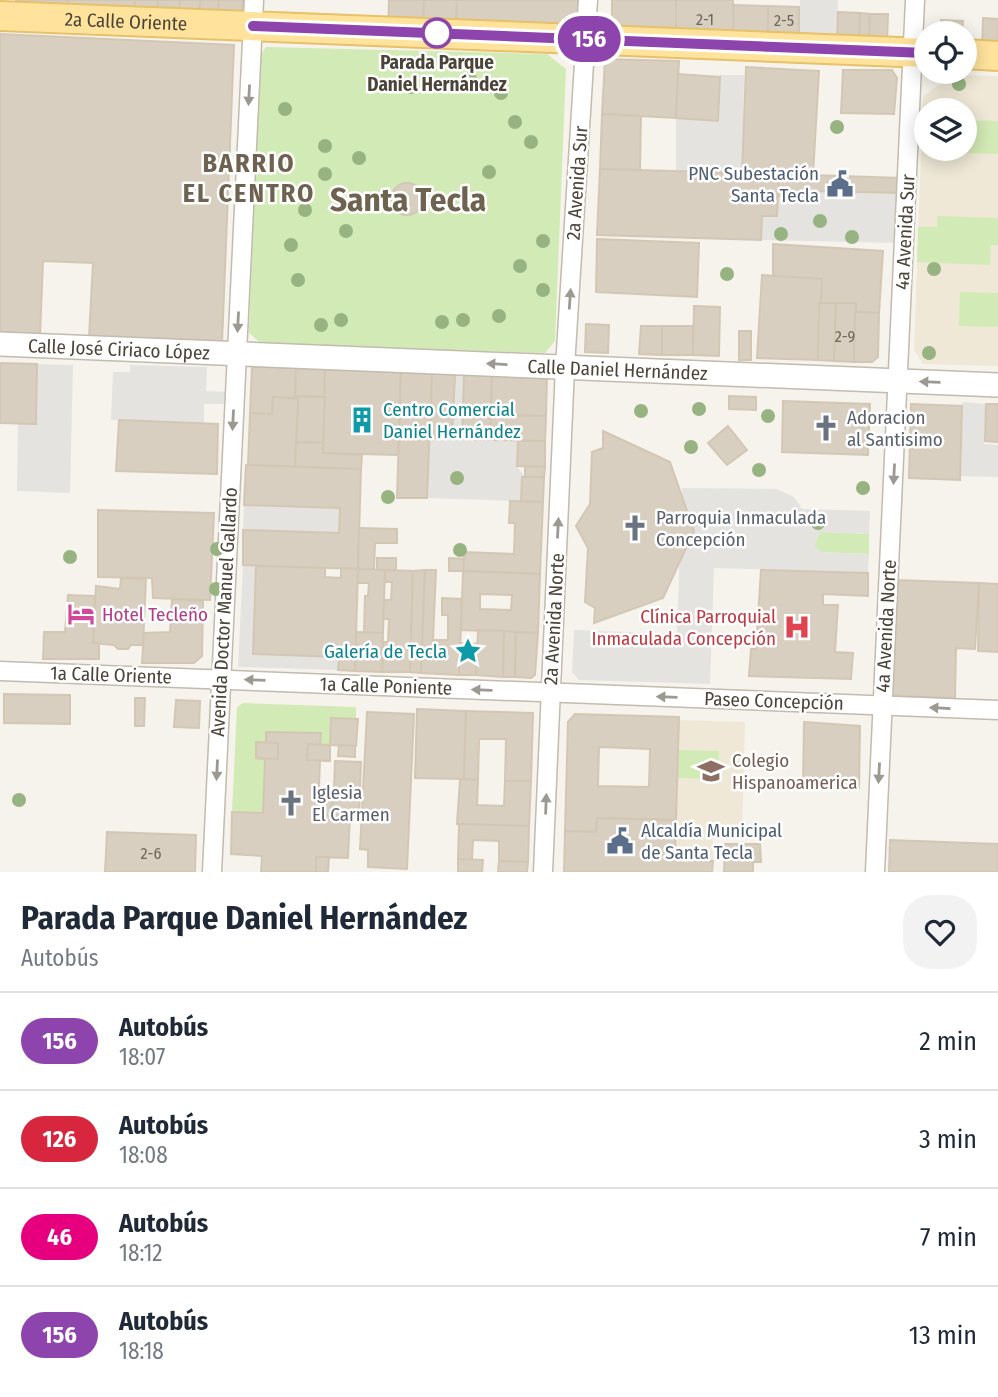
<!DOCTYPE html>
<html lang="es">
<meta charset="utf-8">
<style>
:root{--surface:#fff;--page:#f2f2f3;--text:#1f2937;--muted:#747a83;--line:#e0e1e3}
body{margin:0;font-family:"Fira Sans Condensed",sans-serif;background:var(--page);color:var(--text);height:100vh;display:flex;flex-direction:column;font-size:26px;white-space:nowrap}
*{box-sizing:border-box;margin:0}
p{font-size:23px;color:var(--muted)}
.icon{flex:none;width:38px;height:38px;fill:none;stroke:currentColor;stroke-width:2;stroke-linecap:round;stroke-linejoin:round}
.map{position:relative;height:872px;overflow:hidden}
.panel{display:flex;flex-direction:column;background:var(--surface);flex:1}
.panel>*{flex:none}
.badge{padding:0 14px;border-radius:23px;font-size:24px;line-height:46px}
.fabs{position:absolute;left:914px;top:21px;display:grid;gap:14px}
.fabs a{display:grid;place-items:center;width:63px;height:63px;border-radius:50%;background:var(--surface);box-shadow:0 4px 18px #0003;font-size:35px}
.map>.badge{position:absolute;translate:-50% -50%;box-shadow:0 0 0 4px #fff}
.round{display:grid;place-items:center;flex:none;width:74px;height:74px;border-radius:28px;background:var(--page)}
.headline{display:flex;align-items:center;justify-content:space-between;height:119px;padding:0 21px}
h1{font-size:33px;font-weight:700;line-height:52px}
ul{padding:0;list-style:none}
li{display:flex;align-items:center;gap:21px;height:98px;padding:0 21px;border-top:2px solid var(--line)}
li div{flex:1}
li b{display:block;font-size:26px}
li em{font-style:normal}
li .badge{min-width:77px;font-weight:700;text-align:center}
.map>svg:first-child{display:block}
.education{fill:#efe8d6;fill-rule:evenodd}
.green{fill:#d2eab5}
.parking{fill:#e5e3e0}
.building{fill:#d8cfc1;stroke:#d3c7b4;stroke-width:2;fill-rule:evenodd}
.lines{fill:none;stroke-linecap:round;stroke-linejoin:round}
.minor-casing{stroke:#c2bbae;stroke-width:21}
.tertiary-casing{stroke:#c2bbae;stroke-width:26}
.primary-casing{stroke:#e6c16a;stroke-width:32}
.minor{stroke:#fff;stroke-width:18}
.tertiary{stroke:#fff;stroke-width:23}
.primary{stroke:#ffe39c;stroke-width:28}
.tree{fill:#97b381}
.oneway{fill:#9c9892}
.line-casing{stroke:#fff;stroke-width:16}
.line{stroke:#8e44ad;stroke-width:10}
.stop-dot{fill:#fff;stroke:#8e44ad;stroke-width:3.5}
.labels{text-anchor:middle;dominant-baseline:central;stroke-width:5;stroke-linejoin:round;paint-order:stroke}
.number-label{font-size:16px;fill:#6e675b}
.street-label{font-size:19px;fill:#4b4439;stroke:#fff}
.stop-label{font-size:19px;font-weight:bold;fill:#4b4439;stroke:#fff}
.service-label{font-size:19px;fill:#4e5e75;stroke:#fff;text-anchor:end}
.culture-label{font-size:19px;fill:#0d838f;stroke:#fff;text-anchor:start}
.worship-label{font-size:19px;fill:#5b616d;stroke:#fff;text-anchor:start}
.hotel-label{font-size:19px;fill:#b23c85;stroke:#fff;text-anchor:start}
.health-label{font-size:19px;fill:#be3a42;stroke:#fff;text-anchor:end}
.education-label{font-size:19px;fill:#785e54;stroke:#fff;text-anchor:start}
.district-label{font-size:26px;font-weight:bold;letter-spacing:2px;fill:#6e6250;stroke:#fff}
.town-label{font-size:33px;font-weight:bold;fill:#6e6250;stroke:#fff}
</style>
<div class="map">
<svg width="998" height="872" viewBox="0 0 998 872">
<rect width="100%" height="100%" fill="#f6f3ec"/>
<g class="education">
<path d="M 954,75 L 998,76 L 998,366 L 923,364 L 914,350 L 923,96 ZM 926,110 L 964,110 L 964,149 L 926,149 Z"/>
<polygon points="679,720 745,722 742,838 713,837 713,861 675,860"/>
</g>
<g class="green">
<polygon points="266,47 547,54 566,69 555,341 545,353 262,344 249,333 259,57"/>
<polygon points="968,120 998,121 998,154 967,153"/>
<polygon points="937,216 998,218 998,245 991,245 990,265 917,262 918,227 937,227"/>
<polygon points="960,292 998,293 998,327 959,326"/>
<polygon points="820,532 869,534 869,554 820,552 814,545"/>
<polygon points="243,703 356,707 356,719 330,745 320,745 320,733 266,732 266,743 256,743 256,758 265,759 263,813 232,812 237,707"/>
<polygon points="679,750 719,751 718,779 678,778"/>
</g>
<g class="parking">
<polygon points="800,0 838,0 837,42 799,41"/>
<polygon points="720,75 744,75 742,173 676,172 676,118 718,121"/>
<polygon points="812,191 902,193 899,243 761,240 762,216 777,216 778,196 811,197"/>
<polygon points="37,364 73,365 70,493 17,491 18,424 36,424"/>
<polygon points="130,365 207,367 206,391 231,392 231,404 204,404 204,423 111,420 113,372 130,372"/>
<polygon points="455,373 464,374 462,439 518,441 517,466 525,477 521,501 427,498 430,438 452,438"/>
<polygon points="962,402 986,404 984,444 998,445 998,477 960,476"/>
<polygon points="682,488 777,489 794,497 802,509 870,511 869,534 820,532 814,545 821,552 869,554 868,573 714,568 710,684 579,680 572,672 574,630 677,634"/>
<polygon points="244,505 340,508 339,533 243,530"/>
<polygon points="243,565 256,566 253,653 339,657 338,670 238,667"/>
</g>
<g class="building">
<polygon points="16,0 68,0 67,13 16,11"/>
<polygon points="68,0 135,0 134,16 67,13"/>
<polygon points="135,0 158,0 157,17 134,16"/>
<polygon points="158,0 180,0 179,19 157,17"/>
<polygon points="180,0 200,0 199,20 179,19"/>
<polygon points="200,0 219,0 218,21 199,20"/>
<polygon points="219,0 243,0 242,22 218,21"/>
<polygon points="389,0 424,0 423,31 388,31"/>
<polygon points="424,0 457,0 456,33 423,31"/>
<polygon points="457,0 579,0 578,36 456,33"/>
<polygon points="612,0 676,0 676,32 626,31 612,16"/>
<polygon points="676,0 733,0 733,33 676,32"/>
<polygon points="734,5 768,6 768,34 733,33"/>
<polygon points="768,6 799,7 799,34 768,34"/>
<polygon points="838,12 860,13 859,43 837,42"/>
<polygon points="860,13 870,14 869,43 859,43"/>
<polygon points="870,14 888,14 887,44 869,43"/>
<polygon points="983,18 998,19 998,48 982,47"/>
<polygon points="941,20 963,21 962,33 941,33"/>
<polygon points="0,34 234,45 222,343 89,337 93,263 43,261 40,336 0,335"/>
<polygon points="605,59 679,61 676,118 602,114"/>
<polygon points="746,67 819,71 813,175 742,173"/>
<polygon points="843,70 892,70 897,78 894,114 841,113"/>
<polygon points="678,74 720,77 718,121 676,118"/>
<polygon points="602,114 641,116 640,171 600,169"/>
<polygon points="600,169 779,174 777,216 762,216 761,240 597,235"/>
<polygon points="779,174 902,178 902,193 812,191 811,197 778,196"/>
<circle cx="407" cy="199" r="16"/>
<polygon points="597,239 699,243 697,297 596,292"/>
<polygon points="773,244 883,251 879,313 855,312 856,303 819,303 821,282 773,276"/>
<polygon points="762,275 822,279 818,360 757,358"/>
<polygon points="819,303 836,303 834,361 818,360"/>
<polygon points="836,303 856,303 854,362 834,361"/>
<polygon points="694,306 720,307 719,356 693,355"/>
<polygon points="855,312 879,313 878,357 872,362 854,362"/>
<polygon points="586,324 609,325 608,353 585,352"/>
<polygon points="641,326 662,326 662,355 639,354"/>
<rect x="662" y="326" width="31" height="29"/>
<rect x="739" y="331" width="12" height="29"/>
<polygon points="0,363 37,364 36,424 0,423"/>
<polygon points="252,366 296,368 295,398 273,397 272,414 250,413"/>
<polygon points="296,368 325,368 325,397 295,396"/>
<polygon points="325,368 401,371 398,455 323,453"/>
<polygon points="401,371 432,372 427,498 397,498"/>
<polygon points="432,372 455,373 452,438 430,438"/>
<polygon points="464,374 492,375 490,440 462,439"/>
<polygon points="492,375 547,376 546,416 491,415"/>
<polygon points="295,396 325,397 323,443 296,442 298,399"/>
<polygon points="729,396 756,397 756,410 729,409"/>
<polygon points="273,397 298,399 295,467 248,465 250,413 272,414"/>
<polygon points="783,401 870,404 868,455 782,452"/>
<polygon points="911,404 962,406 960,480 909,478"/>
<polygon points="986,404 998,404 998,442 985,441"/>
<polygon points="491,415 546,416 545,441 490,440"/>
<polygon points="119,420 218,424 217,474 116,471"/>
<polygon points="728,426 747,450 727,465 708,443"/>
<polygon points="603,431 670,462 694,531 663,598 594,623 595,608 585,602 588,548 576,526 590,504 592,452 603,448"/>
<polygon points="518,441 545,441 545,467 517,466"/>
<polygon points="296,442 323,443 323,453 362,455 361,469 295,467"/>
<polygon points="246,465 361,469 358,569 243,565 243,530 339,533 340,508 244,505"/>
<polygon points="525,466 545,467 544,477 525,477"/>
<polygon points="522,477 544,477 543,502 521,501"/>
<polygon points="510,501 543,502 540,574 463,571 464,552 514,554 515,523 509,523"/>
<polygon points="98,510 214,513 210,600 153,598 152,578 98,577"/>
<polygon points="359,528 397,529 397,543 375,543 374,570 358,569"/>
<rect x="377" y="558" width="19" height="12"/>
<polygon points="449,558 464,559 463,571 449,571"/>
<polygon points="256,566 325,568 325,577 341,578 341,568 358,569 355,671 338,670 339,657 253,654"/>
<polygon points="358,569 385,570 383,633 364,633 365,596 368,596 369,583 358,583"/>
<polygon points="385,570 413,571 410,672 382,672 383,642 388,642 389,619 383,619 384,600 391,600 392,582 385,582"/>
<polygon points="425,570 421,673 410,672 413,571"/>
<polygon points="425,570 436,570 433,640 448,640 448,615 442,615 442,598 462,599 459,675 421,673"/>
<polygon points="761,570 868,573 868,596 823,594 823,605 838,605 835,652 853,653 851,679 749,676 751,649 756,649"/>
<path d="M 463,571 L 540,574 L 538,633 L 461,630 ZM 480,594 L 512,595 L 511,610 L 480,609 Z"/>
<polygon points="121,578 146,579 143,645 131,645 128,649 118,649 114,645 93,643 96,586 120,589"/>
<polygon points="895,580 979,583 975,649 956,648 955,698 890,696"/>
<polygon points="979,583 998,584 998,652 978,651"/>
<polygon points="68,595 95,596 93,643 99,644 99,659 43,659 44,632 65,632"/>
<polygon points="172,599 203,601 202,656 194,663 142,663 144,633 170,632"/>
<polygon points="478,630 504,631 503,677 476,675"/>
<polygon points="504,631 516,632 515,677 503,677"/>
<polygon points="356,632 383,633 382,672 355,671"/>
<polygon points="516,632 538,633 535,675 531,678 515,677"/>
<polygon points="460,643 478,644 476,675 459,675"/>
<polygon points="4,694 70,695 70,724 4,723"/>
<polygon points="135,698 145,698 144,726 135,726"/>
<polygon points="176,700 200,701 199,728 174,727"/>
<polygon points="417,709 466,711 464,779 415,778"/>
<polygon points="466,711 533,713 531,781 505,781 506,739 479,739 478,780 464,779"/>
<polygon points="367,712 414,714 407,869 368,867 368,850 360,849"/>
<path d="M 575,714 L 679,717 L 676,820 L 597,818 L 596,832 L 565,831 L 568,722 ZM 599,747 L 650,749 L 649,787 L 598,786 Z"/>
<polygon points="331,718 358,719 356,746 330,745"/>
<polygon points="804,722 860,726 859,788 803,786"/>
<polygon points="266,732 321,733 320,745 330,745 330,761 320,760 318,815 350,816 348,858 316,857 316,872 261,872 262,856 231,854 232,812 263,813 265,759 256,758 256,742 266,743"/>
<polygon points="256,742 278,743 278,759 256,758"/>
<polygon points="308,744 330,745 330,761 307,760"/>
<polygon points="339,745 355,746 355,757 338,756"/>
<polygon points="335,761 361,762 359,816 333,815"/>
<polygon points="460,779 478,780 477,805 504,806 505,781 531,781 529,826 457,824"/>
<polygon points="318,794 332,794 331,815 318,815"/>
<polygon points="597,818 676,820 675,860 713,861 712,872 564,872 565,831 596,832"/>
<polygon points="459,824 529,826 528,862 499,861 499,841 473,840 472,859 458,859"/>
<polygon points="107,832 196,835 195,872 105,872"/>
<polygon points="890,840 998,844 998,872 889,872"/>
<polygon points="725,844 760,844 761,862 753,862 753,872 724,872"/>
<polygon points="316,857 329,857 328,872 316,872"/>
<polygon points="458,859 483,860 482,872 458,872"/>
<polygon points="499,861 528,862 527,872 498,872"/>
</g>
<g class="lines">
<g class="minor-casing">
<g id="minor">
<polyline points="0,671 998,710"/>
<polyline points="212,872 254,0"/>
<polyline points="543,872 565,367 588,0"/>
<polyline points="875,872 915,0"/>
</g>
</g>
<g class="tertiary-casing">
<g id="tertiary">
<path id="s1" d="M 0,344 L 998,385"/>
</g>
</g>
<g class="primary-casing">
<g id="primary">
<path id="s2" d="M 0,16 L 926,53"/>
<polyline points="964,54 998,56"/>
</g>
</g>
<use href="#minor" class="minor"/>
<use href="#tertiary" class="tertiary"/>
<use href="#primary" class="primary"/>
</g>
<g class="tree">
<circle cx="470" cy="79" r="7"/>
<circle cx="959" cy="84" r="7"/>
<circle cx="411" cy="87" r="7"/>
<circle cx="501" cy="93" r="7"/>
<circle cx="285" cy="109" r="7"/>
<circle cx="515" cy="122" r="7"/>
<circle cx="837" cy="127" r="7"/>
<circle cx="531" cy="142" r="7"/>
<circle cx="325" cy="146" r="7"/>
<circle cx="359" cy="158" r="7"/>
<circle cx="489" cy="172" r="7"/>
<circle cx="325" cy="174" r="7"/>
<circle cx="305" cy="210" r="7"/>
<circle cx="820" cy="221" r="7"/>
<circle cx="346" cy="231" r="7"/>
<circle cx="781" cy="234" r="7"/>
<circle cx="852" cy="237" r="7"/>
<circle cx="543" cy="241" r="7"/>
<circle cx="291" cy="245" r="7"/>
<circle cx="520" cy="266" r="7"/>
<circle cx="934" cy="269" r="7"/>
<circle cx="727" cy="274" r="7"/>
<circle cx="298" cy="280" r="7"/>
<circle cx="543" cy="290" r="7"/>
<circle cx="499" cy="316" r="7"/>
<circle cx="341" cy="320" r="7"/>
<circle cx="463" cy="320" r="7"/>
<circle cx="442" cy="322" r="7"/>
<circle cx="321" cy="325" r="7"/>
<circle cx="929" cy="353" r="7"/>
<circle cx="699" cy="409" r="7"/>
<circle cx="641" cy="411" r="7"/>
<circle cx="768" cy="416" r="7"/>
<circle cx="691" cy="447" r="7"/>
<circle cx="759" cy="470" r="7"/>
<circle cx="457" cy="478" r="7"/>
<circle cx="863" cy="488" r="7"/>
<circle cx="388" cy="497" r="7"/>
<circle cx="818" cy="523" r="7"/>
<circle cx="217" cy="549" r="7"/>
<circle cx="460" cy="550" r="7"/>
<circle cx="70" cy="557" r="7"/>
<circle cx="216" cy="589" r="7"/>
<circle cx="19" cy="800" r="7"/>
</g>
<defs><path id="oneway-solid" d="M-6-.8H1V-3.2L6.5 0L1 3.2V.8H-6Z" transform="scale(1.75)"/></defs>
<g class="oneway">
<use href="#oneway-solid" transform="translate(249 95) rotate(93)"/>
<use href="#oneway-solid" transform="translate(570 299) rotate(-86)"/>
<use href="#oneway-solid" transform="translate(238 322) rotate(93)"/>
<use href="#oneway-solid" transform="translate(497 364) rotate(-177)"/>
<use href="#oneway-solid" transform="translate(930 382) rotate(-178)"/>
<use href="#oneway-solid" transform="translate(233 420) rotate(93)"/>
<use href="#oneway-solid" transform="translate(894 474) rotate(93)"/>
<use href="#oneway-solid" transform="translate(558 528) rotate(-87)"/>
<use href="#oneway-solid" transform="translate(255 680) rotate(-178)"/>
<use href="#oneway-solid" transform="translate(482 690) rotate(-178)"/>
<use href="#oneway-solid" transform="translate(667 697) rotate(-178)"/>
<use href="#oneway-solid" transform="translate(940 708) rotate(-177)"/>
<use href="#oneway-solid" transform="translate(217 770) rotate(93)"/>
<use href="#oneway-solid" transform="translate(879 773) rotate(93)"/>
<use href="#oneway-solid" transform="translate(546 804) rotate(-88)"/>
</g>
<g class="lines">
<g class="line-casing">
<polyline id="line" points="253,26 926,53"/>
</g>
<use href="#line" class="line"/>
</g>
<defs>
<g id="civic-bare" transform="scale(2.1)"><path d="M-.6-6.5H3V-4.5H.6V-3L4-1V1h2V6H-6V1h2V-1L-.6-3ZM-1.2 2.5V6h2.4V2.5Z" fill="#5c6f8a" stroke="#fff" stroke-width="2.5" paint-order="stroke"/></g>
<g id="building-bare" transform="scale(2.1)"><path d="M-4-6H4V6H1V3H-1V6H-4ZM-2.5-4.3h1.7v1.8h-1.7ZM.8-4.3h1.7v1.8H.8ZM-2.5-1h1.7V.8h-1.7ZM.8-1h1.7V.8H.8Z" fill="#0f9aa8" stroke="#fff" stroke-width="2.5" paint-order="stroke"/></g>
<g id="church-bare" transform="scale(2.1)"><path d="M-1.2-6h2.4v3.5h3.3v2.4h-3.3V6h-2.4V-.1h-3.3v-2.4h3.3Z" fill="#6b7280" stroke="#fff" stroke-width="2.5" paint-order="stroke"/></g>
<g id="hotel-bare" transform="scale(2.1)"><path d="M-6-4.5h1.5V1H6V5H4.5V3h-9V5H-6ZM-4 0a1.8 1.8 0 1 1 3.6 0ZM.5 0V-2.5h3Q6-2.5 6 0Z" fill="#d1479c" stroke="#fff" stroke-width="2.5" paint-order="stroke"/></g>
<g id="hospital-bare" transform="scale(2.1)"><path d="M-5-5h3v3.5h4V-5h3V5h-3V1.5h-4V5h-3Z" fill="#e0444e" stroke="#fff" stroke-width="2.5" paint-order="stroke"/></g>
<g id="sight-bare" transform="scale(2.1)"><path d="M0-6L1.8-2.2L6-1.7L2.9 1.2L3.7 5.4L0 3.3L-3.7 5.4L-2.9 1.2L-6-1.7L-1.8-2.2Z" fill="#0f9aa8" stroke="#fff" stroke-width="2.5" paint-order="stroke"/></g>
<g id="school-bare" transform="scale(2.1)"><path d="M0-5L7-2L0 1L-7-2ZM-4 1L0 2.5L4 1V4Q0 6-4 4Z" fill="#8d6e63" stroke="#fff" stroke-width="2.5" paint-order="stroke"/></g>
</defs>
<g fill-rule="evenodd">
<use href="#civic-bare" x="840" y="184"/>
<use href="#building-bare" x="362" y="420"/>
<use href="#church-bare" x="826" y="428"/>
<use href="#church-bare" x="635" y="528"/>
<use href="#hotel-bare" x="81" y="614"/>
<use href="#hospital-bare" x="797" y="627"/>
<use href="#sight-bare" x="468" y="651"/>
<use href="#school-bare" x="711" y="771"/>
<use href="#church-bare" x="291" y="803"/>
<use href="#civic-bare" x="620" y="841"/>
</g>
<circle class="stop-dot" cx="437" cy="33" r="14"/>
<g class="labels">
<g class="number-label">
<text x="705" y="19">2-1</text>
<text x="784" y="20">2-5</text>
<text x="845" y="336">2-9</text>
<text x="151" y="853">2-6</text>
</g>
<g class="street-label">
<text stroke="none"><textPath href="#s2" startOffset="126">2a Calle Oriente</textPath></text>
<text transform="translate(577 183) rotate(-86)">2a Avenida Sur</text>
<text transform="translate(905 232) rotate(-87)">4a Avenida Sur</text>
<text stroke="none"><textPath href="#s1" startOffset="119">Calle José Ciriaco López</textPath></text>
<text stroke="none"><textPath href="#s1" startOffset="618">Calle Daniel Hernández</textPath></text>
<text transform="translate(224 612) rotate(-87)">Avenida Doctor Manuel Gallardo</text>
<text transform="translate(554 619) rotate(-87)">2a Avenida Norte</text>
<text transform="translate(886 626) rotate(-87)">4a Avenida Norte</text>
<text transform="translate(111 675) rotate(2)">1a Calle Oriente</text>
<text transform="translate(386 686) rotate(2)">1a Calle Poniente</text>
<text transform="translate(774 701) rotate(2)">Paseo Concepción</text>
</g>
<g class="stop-label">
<text x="437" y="62">Parada Parque<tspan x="437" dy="22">Daniel Hernández</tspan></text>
</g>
<g class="service-label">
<text x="819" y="173">PNC Subestación<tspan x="819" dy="22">Santa Tecla</tspan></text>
<text x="641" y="830" text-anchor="start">Alcaldía Municipal<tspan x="641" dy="22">de Santa Tecla</tspan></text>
</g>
<g class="culture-label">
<text x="383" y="409">Centro Comercial<tspan x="383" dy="22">Daniel Hernández</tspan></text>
<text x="447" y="651" text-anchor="end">Galería de Tecla</text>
</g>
<g class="worship-label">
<text x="847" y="417">Adoracion<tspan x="847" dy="22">al Santisimo</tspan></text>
<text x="656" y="517">Parroquia Inmaculada<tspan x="656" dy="22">Concepción</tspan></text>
<text x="312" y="792">Iglesia<tspan x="312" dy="22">El Carmen</tspan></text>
</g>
<g class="hotel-label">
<text x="102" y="614">Hotel Tecleño</text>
</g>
<g class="health-label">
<text x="776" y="616">Clínica Parroquial<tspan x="776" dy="22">Inmaculada Concepción</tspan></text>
</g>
<g class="education-label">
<text x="732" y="760">Colegio<tspan x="732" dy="22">Hispanoamerica</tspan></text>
</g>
<g class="district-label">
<text x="249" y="163">BARRIO<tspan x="249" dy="30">EL CENTRO</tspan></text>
</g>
<g class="town-label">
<text x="408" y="200">Santa Tecla</text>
</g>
</g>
</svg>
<div class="fabs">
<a><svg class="icon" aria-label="locate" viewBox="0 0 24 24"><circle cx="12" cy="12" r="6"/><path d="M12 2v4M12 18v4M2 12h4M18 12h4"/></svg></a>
<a><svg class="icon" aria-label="layers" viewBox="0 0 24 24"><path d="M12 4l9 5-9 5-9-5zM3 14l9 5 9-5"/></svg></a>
</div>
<b class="badge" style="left:589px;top:39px;background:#8e44ad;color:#fff">156</b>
</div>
<section class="panel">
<div class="headline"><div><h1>Parada Parque Daniel Hernández</h1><p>Autobús</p></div><a class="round"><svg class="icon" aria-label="heart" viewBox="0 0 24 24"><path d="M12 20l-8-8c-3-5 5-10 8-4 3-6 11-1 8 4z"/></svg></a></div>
<ul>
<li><span class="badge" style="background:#8e44ad;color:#fff">156</span><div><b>Autobús</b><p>18:07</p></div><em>2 min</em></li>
<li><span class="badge" style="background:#d7263d;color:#fff">126</span><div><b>Autobús</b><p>18:08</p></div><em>3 min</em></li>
<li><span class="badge" style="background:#e6007e;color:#fff">46</span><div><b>Autobús</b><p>18:12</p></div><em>7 min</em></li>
<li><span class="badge" style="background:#8e44ad;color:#fff">156</span><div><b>Autobús</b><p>18:18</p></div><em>13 min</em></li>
</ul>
</section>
